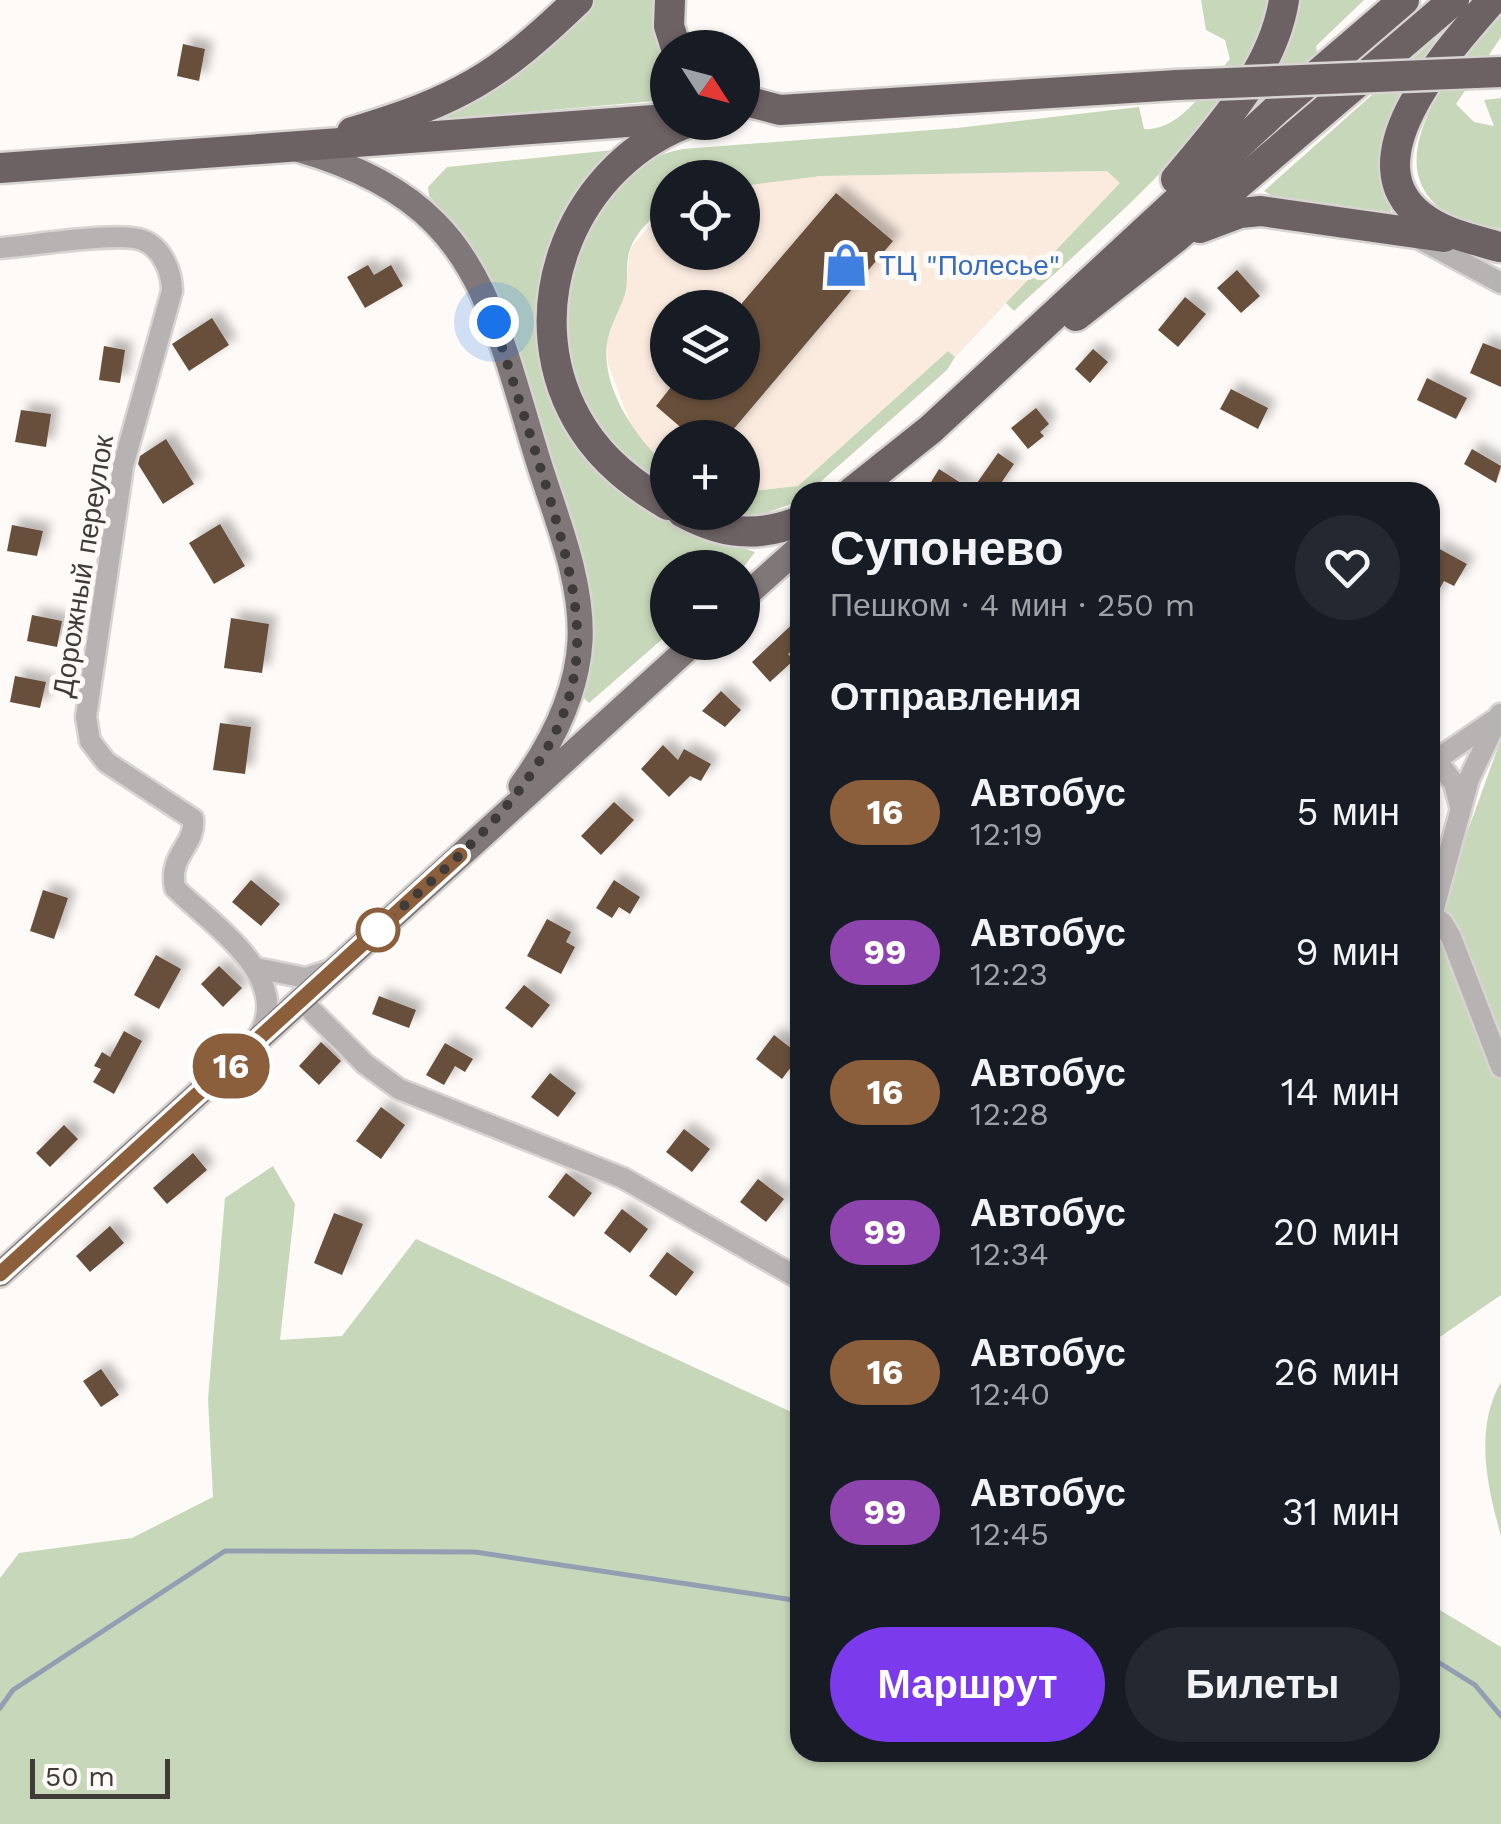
<!DOCTYPE html>
<html lang="ru">
<meta charset="utf-8">
<style>
:root{--surface:#171b24;--page:#242831;--text:#f1f3f6;--muted:#9ea1a6;--accent:#7c3aed}
body{margin:0;font-family:"Work Sans",sans-serif;background:var(--page);color:var(--text);height:100vh;display:flex;flex-direction:column;font-size:38px;white-space:nowrap}
*{box-sizing:border-box;margin:0}
p{font-size:32px;color:var(--muted)}
.icon{flex:none;width:55px;height:55px;fill:none;stroke:currentColor;stroke-width:2;stroke-linecap:round;stroke-linejoin:round}
.map{position:relative;flex:1;overflow:hidden}
.drawer{position:absolute;left:790px;top:482px;width:650px;height:1280px;display:flex;flex-direction:column;background:var(--surface);border-radius:30px;box-shadow:0 2px 8px #0004}
.drawer>*{flex:none}
.badge{padding:0 20px;border-radius:32px;font-size:35px;line-height:65px}
.needle{width:65px;rotate:126deg}
.fabs{position:absolute;left:650px;top:30px;display:grid;gap:20px}
.fabs a{display:grid;place-items:center;width:110px;height:110px;border-radius:50%;background:var(--surface);box-shadow:0 2px 8px #0004;font-size:50px}
.scale{position:absolute;left:30px;bottom:25px;width:140px;box-sizing:border-box;padding-left:10px;border:5px solid #3f3b38;border-top:0;font-size:28px;line-height:35px;white-space:nowrap;color:#3f3b38;-webkit-text-stroke:8px #fefaf7;paint-order:stroke}
.you{position:absolute;width:50px;height:50px;margin:-25px;border:8px solid #fff;border-radius:50%;background:#1a73e8;box-shadow:0 0 0 15px #1a73e833}
.map>.badge{position:absolute;translate:-50% -50%;box-shadow:0 0 0 5px #fff}
h2{padding:0 40px;font-size:38px;line-height:90px}
.round{display:grid;place-items:center;flex:none;width:105px;height:105px;border-radius:52px;background:var(--page)}
.headline{display:flex;align-items:center;justify-content:space-between;height:170px;padding:0 40px}
h1{font-size:48px;font-weight:700;line-height:75px}
.button{display:flex;gap:20px;margin-top:auto;padding:20px 40px}
.button a{flex:1;height:115px;border-radius:60px;background:var(--accent);color:#fff;font-size:40px;font-weight:700;line-height:115px;text-align:center}
.button a+a{background:var(--page);color:var(--text)}
ul{padding:0;list-style:none}
li{display:flex;align-items:center;gap:30px;height:140px;padding:0 40px}
li div{flex:1}
li b{display:block;font-size:38px}
li em{font-style:normal}
li .badge{min-width:110px;font-weight:700;text-align:center}
.map>svg:first-child{display:block}
.built{fill:#fbebdf;fill-rule:evenodd}
.green{fill:#c7d7b9}
.lines{fill:none;stroke-linecap:round;stroke-linejoin:round}
.stream{stroke:#939eb2;stroke-width:5}
.building{fill:#684f3b;filter:url(#shadow)}
.minor-casing{stroke:#d8d4d1;stroke-width:25}
.major-casing{stroke:#d8d4d1;stroke-width:30}
.highway-casing{stroke:#d8d4d1;stroke-width:35}
.minor{stroke:#b8b3b3;stroke-width:20}
.major{stroke:#807778;stroke-width:25}
.highway{stroke:#6c6163;stroke-width:30}
.highway-bridge-casing{stroke:#d8d4d1;stroke-width:35;stroke-linecap:butt}
.highway-bridge{stroke:#6c6163;stroke-width:30}
.line-casing{stroke:#fff;stroke-width:22}
.line{stroke:#8b5e3c;stroke-width:15}
.walk{stroke:#3f3b38;stroke-width:10;stroke-dasharray:0 18}
.stop-dot{fill:#fff;stroke:#8b5e3c;stroke-width:5}
.labels{text-anchor:middle;dominant-baseline:central;stroke-width:10;stroke-linejoin:round;paint-order:stroke}
.shop-label{font-size:28px;fill:#366cbe;stroke:#fefaf7;text-anchor:start}
.street-label{font-size:28px;fill:#3f3b38;stroke:#fefaf7}
</style>
<div class="map">
<svg width="1501" height="1824" viewBox="0 0 1501 1824">
<defs>
<filter id="shadow"><feDropShadow dx="8" dy="-8" stdDeviation="5" flood-color="#0004"/></filter>
</defs>
<rect width="100%" height="100%" fill="#fefaf7"/>
<path class="built" d="M 1107,171 L 1121,183 L 955,357 L 948,351 L 798,486 L 743,492 L 742,438 L 668,438 L 667,466 L 642,443 L 630,423 L 608,364 L 607,340 L 626,290 L 630,249 L 667,204 L 668,252 L 742,252 L 743,186 L 821,176 ZM 668,308 L 742,308 L 742,382 L 668,382 Z"/>
<g class="green">
<path d="M 594,0 L 658,0 L 667,100 L 447,119 L 444,114 C 505,86 548,48 594,0 Z"/>
<path d="M 1201,0 L 1272,0 C 1258,102 1089,240 1014,311 L 1006,303 L 1120,183 L 1107,171 L 821,176 L 743,186 L 742,178 L 668,178 C 667,219 644,215 630,249 C 625,262 629,280 625,294 C 620,309 612,323 608,338 C 598,384 635,437 667,466 L 667,488 C 636,466 603,443 586,408 C 544,322 574,167 683,149 L 957,128 L 1139,107 L 1144,129 C 1181,132 1208,84 1230,59 L 1225,40 L 1206,30 Z"/>
<polygon points="1301,0 1364,0 1316,46 1317,53 1246,113 1284,53"/>
<path d="M 1501,13 L 1501,37 L 1456,104 L 1474,122 L 1494,126 L 1484,100 L 1501,98 L 1501,229 C 1484,225 1463,224 1448,214 C 1368,163 1462,56 1501,13 Z"/>
<polygon points="1437,37 1388,121 1385,136 1391,212 1272,196 1264,191"/>
<path d="M 614,150 C 519,237 509,397 610,485 C 656,524 701,535 755,552 L 743,568 L 668,568 L 667,635 L 589,703 L 583,697 L 595,628 L 582,557 L 502,308 L 466,236 L 429,196 L 428,187 L 447,167 Z"/>
<polygon points="948,351 955,357 947,370 809,492 800,492 797,502 752,518 716,513 742,512 743,492 798,486"/>
<polygon points="1501,739 1501,1295 1434,1341 1430,1339 1430,952 1433,927"/>
<polygon points="273,1166 295,1204 280,1340 342,1336 416,1239 800,1416 800,1752 1430,1752 1430,1604 1501,1647 1501,1824 0,1824 0,1578 19,1553 132,1538 213,1497 208,1399 225,1198"/>
<path d="M 1501,1382 L 1501,1536 C 1487,1486 1474,1429 1501,1382 Z"/>
</g>
<g class="lines">
<g class="stream">
<polyline points="1430,1657 1475,1685 1501,1716"/>
<polyline points="0,1708 13,1690 225,1551 475,1552 800,1601"/>
</g>
</g>
<g class="building">
<polygon points="183,44 205,49 199,81 177,76"/>
<polygon points="836,193 893,241 726,438 693,438 656,406 675,382 742,382 742,303"/>
<polygon points="368,265 374,275 391,265 403,286 365,308 347,277"/>
<polygon points="1237,270 1260,296 1241,313 1217,288"/>
<polygon points="1185,297 1206,314 1178,347 1158,330"/>
<polygon points="212,318 229,345 189,371 172,344"/>
<polygon points="1483,343 1501,350 1501,387 1470,373"/>
<polygon points="104,346 125,350 120,383 99,380"/>
<polygon points="1093,349 1108,362 1090,383 1075,369"/>
<polygon points="1427,378 1467,398 1456,419 1417,400"/>
<polygon points="1231,389 1268,408 1258,429 1220,409"/>
<polygon points="1036,408 1049,424 1040,432 1044,436 1028,449 1011,428"/>
<polygon points="21,410 51,414 46,447 15,442"/>
<polygon points="166,439 194,484 163,504 138,464 140,456"/>
<polygon points="1472,449 1501,466 1496,483 1464,464"/>
<polygon points="998,453 1014,464 995,492 925,492 939,469 972,490"/>
<polygon points="220,524 245,566 214,584 189,543"/>
<polygon points="12,525 43,531 37,556 7,551"/>
<polygon points="1436,547 1467,564 1454,586 1444,581 1430,606 1430,559"/>
<polygon points="32,615 62,621 57,647 27,641"/>
<polygon points="800,617 800,643 788,654 794,660 770,682 752,662"/>
<polygon points="231,618 269,624 262,673 224,668"/>
<polygon points="15,676 46,682 40,708 10,702"/>
<polygon points="721,691 741,710 725,727 702,711"/>
<polygon points="220,723 251,727 245,774 213,770"/>
<polygon points="663,745 678,760 684,749 711,764 701,781 690,776 669,797 641,769"/>
<polygon points="614,802 634,820 601,855 581,836"/>
<polygon points="251,880 280,904 261,926 232,902"/>
<polygon points="614,880 640,897 630,914 619,907 612,918 596,908"/>
<polygon points="43,890 68,898 54,939 30,931"/>
<polygon points="547,919 571,932 566,942 575,947 561,974 527,956"/>
<polygon points="156,955 181,969 159,1009 134,995"/>
<polygon points="219,966 242,988 223,1007 201,984"/>
<polygon points="524,985 550,1005 532,1028 505,1008"/>
<polygon points="379,996 416,1010 409,1028 372,1014"/>
<polygon points="124,1031 142,1041 114,1094 93,1082 101,1069 94,1066 102,1052 110,1057"/>
<polygon points="774,1035 800,1055 782,1079 756,1059"/>
<polygon points="321,1042 341,1061 319,1085 299,1066"/>
<polygon points="445,1043 473,1059 465,1072 455,1066 444,1085 426,1075"/>
<polygon points="550,1073 576,1093 558,1117 531,1097"/>
<polygon points="381,1107 405,1125 381,1159 356,1141"/>
<polygon points="64,1125 78,1139 50,1167 36,1153"/>
<polygon points="684,1129 710,1149 692,1172 666,1152"/>
<polygon points="193,1153 207,1170 167,1204 153,1188"/>
<polygon points="566,1173 592,1193 574,1217 548,1197"/>
<polygon points="758,1179 784,1199 766,1222 740,1202"/>
<polygon points="622,1209 648,1229 630,1253 604,1233"/>
<polygon points="334,1213 363,1224 342,1275 314,1263"/>
<polygon points="110,1226 124,1243 90,1272 76,1256"/>
<polygon points="667,1252 694,1272 676,1296 649,1276"/>
<polygon points="101,1369 119,1395 101,1407 83,1381"/>
</g>
<g class="lines">
<g class="minor-casing">
<g id="minor">
<polyline points="1418,238 1501,283"/>
<path d="M 0,248 C 28,246 120,231 142,240 C 162,247 172,272 172,291 L 123,466 L 86,717 L 90,741 L 106,762 L 193,819 C 196,846 168,854 175,888 C 212,925 295,978 258,1037"/>
<polyline points="1436,760 1454,783 1460,806"/>
<polyline points="1430,764 1493,721"/>
<polyline points="1432,916 1469,779 1500,714"/>
<polyline points="1430,917 1442,922 1451,937 1501,1067"/>
<polyline points="256,968 306,978 331,970"/>
<polyline points="301,1000 365,1064 399,1089 623,1178 800,1279"/>
</g>
</g>
<g class="major-casing">
<g id="major">
<path d="M 297,149 C 346,163 399,186 435,223 C 455,243 470,267 482,292 C 506,345 520,402 537,457 C 555,516 583,579 580,641 C 577,695 552,743 521,786"/>
<polyline points="742,599 800,547"/>
<polyline points="0,1274 695,642"/>
</g>
</g>
<g class="highway-casing">
<g id="highway">
<polyline points="670,0 669,26 676,48"/>
<path d="M 1492,0 C 1453,45 1346,159 1421,216 C 1444,234 1473,239 1499,247"/>
<polyline points="742,100 780,110 1177,85"/>
<path d="M 352,132 C 459,100 497,78 578,0"/>
<polyline points="0,168 668,119"/>
<path d="M 1176,179 C 1220,126 1273,70 1284,0"/>
<polyline points="1200,228 1240,213 1261,211 1444,237"/>
<polyline points="1076,316 1174,239 1454,0"/>
<polyline points="852,492 931,429 1277,109 1404,0"/>
<path d="M 668,505 C 634,485 604,462 583,429 C 513,320 566,171 684,124"/>
<path d="M 682,512 C 722,534 757,538 800,521"/>
</g>
</g>
<use href="#minor" class="minor"/>
<use href="#major" class="major"/>
<use href="#highway" class="highway"/>
<g class="highway-bridge-casing">
<polyline id="highway-bridge" points="1177,85 1501,72"/>
</g>
<use href="#highway-bridge" class="highway-bridge"/>
</g>
<g class="lines">
<g class="line-casing">
<polyline id="line" points="0,1274 460,855"/>
</g>
<use href="#line" class="line"/>
<path class="walk" d="M 378,930 C 424,886 474,847 514,797 C 601,686 584,614 547,489 C 530,434 512,378 494,322"/>
</g>
<defs>
<g id="shop-bare" transform="scale(3.45)"><path d="M-5-2.5h2.3a2.7 3.5 0 0 1 5.4 0H5L5.5 6h-11ZM-1.5-2.5h3a1.5 2.3 0 0 0-3 0Z" fill="#3f7fe0" stroke="#fefaf7" stroke-width="2.5" paint-order="stroke"/></g>
</defs>
<g fill-rule="evenodd">
<use href="#shop-bare" x="846" y="265"/>
</g>
<circle class="stop-dot" cx="378" cy="930" r="20"/>
<g class="labels">
<g class="shop-label">
<text x="879" y="265">ТЦ "Полесье"</text>
</g>
<g class="street-label">
<text transform="translate(83 566) rotate(-81)">Дорожный переулок</text>
</g>
</g>
</svg>
<div class="fabs">
<a><svg class="needle" viewBox="-14 -14 28 28"><path d="M0-13l5 13h-10z" fill="#e53935"/><path d="M0 13l5-13h-10z" fill="#9ea1a6"/></svg></a>
<a><svg class="icon" aria-label="locate" viewBox="0 0 24 24"><circle cx="12" cy="12" r="6"/><path d="M12 2v4M12 18v4M2 12h4M18 12h4"/></svg></a>
<a><svg class="icon" aria-label="layers" viewBox="0 0 24 24"><path d="M12 4l9 5-9 5-9-5zM3 14l9 5 9-5"/></svg></a>
<a>+</a>
<a>−</a>
</div>
<div class="scale">50 m</div>
<div class="you" style="left:494px;top:322px"></div>
<b class="badge" style="left:231px;top:1066px;background:#8b5e3c;color:#fff">16</b>
<section class="drawer">
<div class="headline"><div><h1>Супонево</h1><p>Пешком · 4 мин · 250 m</p></div><a class="round"><svg class="icon" aria-label="heart" viewBox="0 0 24 24"><path d="M12 20l-8-8c-3-5 5-10 8-4 3-6 11-1 8 4z"/></svg></a></div>
<h2>Отправления</h2>
<ul>
<li><span class="badge" style="background:#8b5e3c;color:#fff">16</span><div><b>Автобус</b><p>12:19</p></div><em>5 мин</em></li>
<li><span class="badge" style="background:#8e44ad;color:#fff">99</span><div><b>Автобус</b><p>12:23</p></div><em>9 мин</em></li>
<li><span class="badge" style="background:#8b5e3c;color:#fff">16</span><div><b>Автобус</b><p>12:28</p></div><em>14 мин</em></li>
<li><span class="badge" style="background:#8e44ad;color:#fff">99</span><div><b>Автобус</b><p>12:34</p></div><em>20 мин</em></li>
<li><span class="badge" style="background:#8b5e3c;color:#fff">16</span><div><b>Автобус</b><p>12:40</p></div><em>26 мин</em></li>
<li><span class="badge" style="background:#8e44ad;color:#fff">99</span><div><b>Автобус</b><p>12:45</p></div><em>31 мин</em></li>
</ul>
<div class="button"><a>Маршрут</a><a>Билеты</a></div>
</section>
</div>
